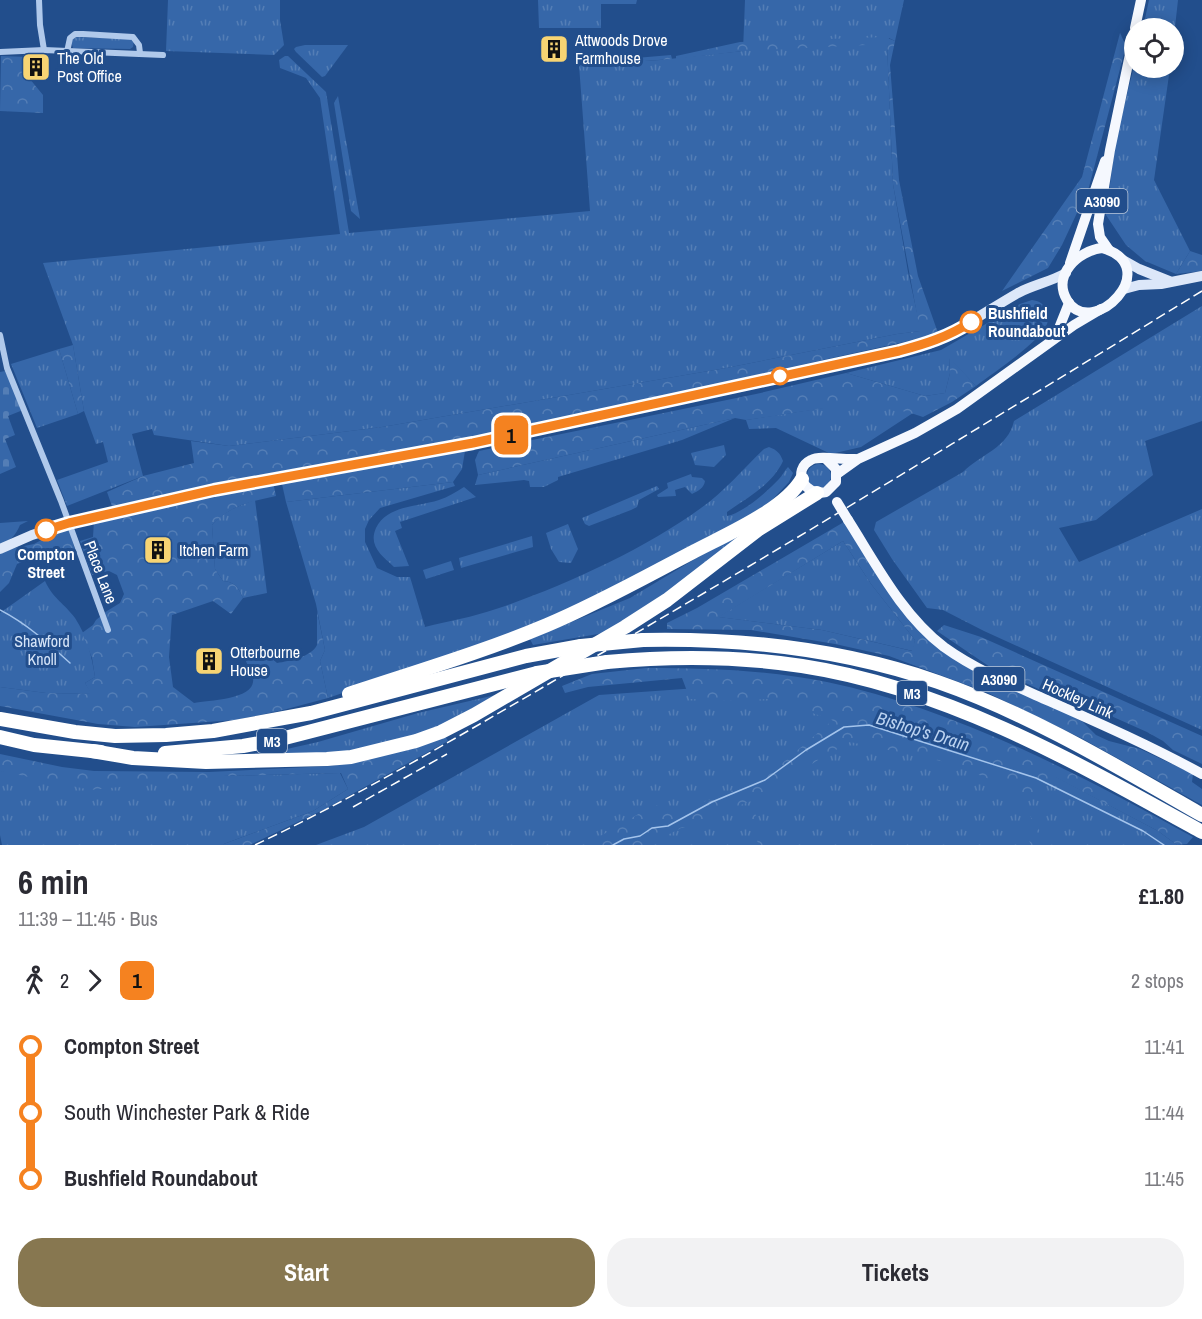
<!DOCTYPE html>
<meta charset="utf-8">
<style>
:root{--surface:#fff;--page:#f2f2f3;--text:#2b2b33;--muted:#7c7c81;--accent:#877750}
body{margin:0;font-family:"Archivo Narrow",sans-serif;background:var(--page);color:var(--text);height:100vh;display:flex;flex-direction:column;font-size:22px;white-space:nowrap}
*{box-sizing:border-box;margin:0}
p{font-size:20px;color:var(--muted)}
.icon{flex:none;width:33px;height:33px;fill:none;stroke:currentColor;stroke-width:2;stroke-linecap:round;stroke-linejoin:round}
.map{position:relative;height:845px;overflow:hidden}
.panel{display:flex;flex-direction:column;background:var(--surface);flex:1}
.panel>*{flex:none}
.badge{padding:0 12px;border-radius:9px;font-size:21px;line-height:39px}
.controls{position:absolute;left:1124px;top:18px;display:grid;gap:12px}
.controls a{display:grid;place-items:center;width:60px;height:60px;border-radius:50%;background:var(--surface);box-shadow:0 3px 15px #0003;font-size:30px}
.map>.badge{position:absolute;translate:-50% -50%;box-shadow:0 0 0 3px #fff}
.legs{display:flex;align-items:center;gap:9px;height:66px;padding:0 18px;font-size:20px}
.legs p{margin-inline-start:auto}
.summary{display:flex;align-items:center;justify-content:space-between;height:102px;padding:0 18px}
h1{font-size:33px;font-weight:700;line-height:45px}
.action{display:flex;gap:12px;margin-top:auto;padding:12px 18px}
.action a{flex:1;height:69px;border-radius:24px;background:var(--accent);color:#fff;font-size:24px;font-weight:700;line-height:69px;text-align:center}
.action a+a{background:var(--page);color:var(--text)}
ul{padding:0 18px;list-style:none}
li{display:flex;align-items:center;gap:21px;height:66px;font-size:22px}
li i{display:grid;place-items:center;width:9px;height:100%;margin:0 8px;background:currentColor}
li i::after{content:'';width:15px;height:15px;margin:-8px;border:4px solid;border-radius:50%;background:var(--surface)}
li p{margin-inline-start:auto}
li:first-child i{background:linear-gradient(#0000 50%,currentColor 0)}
li:last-child i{background:linear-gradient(currentColor 50%,#0000 0)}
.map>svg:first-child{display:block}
.grass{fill:url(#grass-tufts)}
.forest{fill:url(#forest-crowns);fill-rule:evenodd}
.cemetery{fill:url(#cemetery-stones)}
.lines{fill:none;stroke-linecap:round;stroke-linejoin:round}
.stream{stroke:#a4c4ec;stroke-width:1.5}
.street{stroke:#b0c9eb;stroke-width:6}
.secondary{stroke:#dce7f9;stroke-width:10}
.primary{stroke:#f5f8fe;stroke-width:10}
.highway{stroke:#fff;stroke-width:14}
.rail{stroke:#fff;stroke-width:1.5;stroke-dasharray:10 4.5;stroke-linecap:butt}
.primary-bridge{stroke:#f5f8fe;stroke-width:10}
.highway-bridge{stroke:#fff;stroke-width:14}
.line-1-casing{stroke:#fff;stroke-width:14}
.line-1{stroke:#f58220;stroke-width:9}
.stop-1-dot{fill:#fff;stroke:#f58220;stroke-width:3}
.labels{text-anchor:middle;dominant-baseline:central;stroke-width:6;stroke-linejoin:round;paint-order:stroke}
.shield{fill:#224e8c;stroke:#bdcadc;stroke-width:1.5}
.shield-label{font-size:15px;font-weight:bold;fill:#fff}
.poi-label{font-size:16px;fill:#fff;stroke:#224e8c;text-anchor:start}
.stop-label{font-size:16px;font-weight:bold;fill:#fff;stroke:#224e8c;text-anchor:start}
.street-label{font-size:16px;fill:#fff;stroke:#224e8c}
.park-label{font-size:16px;fill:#d5e4f8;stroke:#224e8c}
.water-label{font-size:18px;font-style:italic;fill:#bcd4f2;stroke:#224e8c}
</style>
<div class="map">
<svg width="1202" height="845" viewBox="0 0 1202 845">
<defs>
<pattern id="grass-tufts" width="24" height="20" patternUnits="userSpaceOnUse" patternTransform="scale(1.5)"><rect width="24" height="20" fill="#3667a9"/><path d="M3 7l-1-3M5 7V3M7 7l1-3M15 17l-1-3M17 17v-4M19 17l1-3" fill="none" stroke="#547eb6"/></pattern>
<pattern id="forest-crowns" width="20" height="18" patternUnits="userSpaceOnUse" patternTransform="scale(1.5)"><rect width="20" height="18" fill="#3667a9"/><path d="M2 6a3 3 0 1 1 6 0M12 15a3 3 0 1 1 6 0" fill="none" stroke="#547eb6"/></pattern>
<pattern id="cemetery-stones" width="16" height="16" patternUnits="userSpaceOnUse" patternTransform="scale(1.5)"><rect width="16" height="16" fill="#3667a9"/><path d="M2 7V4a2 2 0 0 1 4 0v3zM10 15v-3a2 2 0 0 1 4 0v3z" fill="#547eb6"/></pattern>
</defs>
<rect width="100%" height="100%" fill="#224e8c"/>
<g class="grass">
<polygon points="168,0 280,0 280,20 284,45 274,55 166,51"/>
<polygon points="538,0 637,0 636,4 601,4 601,28 539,28"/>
<polygon points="745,0 904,0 895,41 889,38 887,44 893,184 908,272 921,331 897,334 726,368 382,427 229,446 154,435 152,429 132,434 143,476 67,506 57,480 108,462 103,442 96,444 84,411 73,345 43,263 340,234 320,98 306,78 280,68 279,60 285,56 288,56 326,92 349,233 590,211 579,65 660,60 743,51"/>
<polygon points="1149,0 1178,0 1173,45 1173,28 1143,28"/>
<polygon points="75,37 131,39 134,41 133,47 130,49 73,48 71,41"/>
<polygon points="305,45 348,45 325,76 322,77 296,52 294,49 296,47"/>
<polygon points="1134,66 1134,68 1170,68 1154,180 1190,251 1176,274 1145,261 1126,245 1106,215 1116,139"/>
<polygon points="338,96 360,219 351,211 334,103"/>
<path d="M 1032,300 C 1039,301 1043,303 1046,310 C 1048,314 1049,319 1047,324 C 1039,343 994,372 976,386 L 949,358 L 950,373 L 945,393 L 925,396 L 846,373 L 941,350 L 1020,304 Z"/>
<path d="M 1202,306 L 1202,421 L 1145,441 L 1153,475 L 1096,520 L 1059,528 L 1079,562 L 1202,509 L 1202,730 L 984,631 L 943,610 L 927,608 L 892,559 L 874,530 L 876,522 L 963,472 C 981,454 1008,448 1014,421 Z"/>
<polygon points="59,349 78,414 37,428 11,364"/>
<polygon points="836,406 886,406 913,413 861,447 831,454 776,428 749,429 746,420"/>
<polygon points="735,418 682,440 558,477 558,480 544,487 530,487 529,481 524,480 475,485 478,475"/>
<polygon points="724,445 726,455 714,467 695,465 691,453"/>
<path d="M 769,447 C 777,450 780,453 783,461 C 772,485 748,497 727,512 L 727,516 C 743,513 768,491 779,479 C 783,475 784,471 788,467 L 793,473 L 789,482 L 772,500 L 762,507 L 735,525 L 634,579 L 525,630 L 328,698 L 320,661 L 325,650 L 316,604 L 286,502 L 453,482 L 455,486 L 380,508 L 369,520 L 365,529 L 365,542 L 377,568 L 397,577 L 410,577 L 425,627 C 449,621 473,617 496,609 C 562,587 645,549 701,508 C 724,492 744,468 764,449 Z"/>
<circle cx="819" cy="476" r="12"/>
<path d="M 691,474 L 692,477 L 702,478 L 705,481 C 704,488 698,491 692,494 L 685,487 L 675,490 L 676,496 L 658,497 L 657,495 L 668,488 L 667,483 Z"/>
<polygon points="657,486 659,489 639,500 637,507 631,510 589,526 585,524 582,518"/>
<path d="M 464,487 L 476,497 L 400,522 L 402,528 L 395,531 L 409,566 L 394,567 C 382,556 368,546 376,528 C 387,505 418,507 439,500 C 448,497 456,492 464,487 Z"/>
<path d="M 255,500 L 267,593 L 243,598 C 238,587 235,582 223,581 L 215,569 L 212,525 C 224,511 238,506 255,500 Z"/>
<polygon points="568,524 578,549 571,563 559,562 551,549 546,533"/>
<polygon points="740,532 744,536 668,591 604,633 533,645 530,639 630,598"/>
<polygon points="532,536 533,547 461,568 459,558"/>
<polygon points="843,541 871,584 915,640 913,651 822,630 718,617"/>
<polygon points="451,561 454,570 426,579 423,570"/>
<path d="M 45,581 C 54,600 64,603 75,618 C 87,636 92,657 95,677 L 85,683 L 92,694 L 46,693 L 0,687 L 0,613 Z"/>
<polygon points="754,684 1041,769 1158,831 1177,845 316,845 364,827 599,695"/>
<path d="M 504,693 C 485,703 465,715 446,723 C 391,746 337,757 278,754 L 278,751 L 318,742 L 418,713 Z"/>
<polygon points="0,771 222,776 340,773 348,789 313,811 221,845 2,845 0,835"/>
</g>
<g class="forest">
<polygon points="1120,33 1126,46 1089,187 1062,245 1048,268 1002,291 1082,177"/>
<path d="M 885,37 L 895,41 L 890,65 L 899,180 L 918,276 L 938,333 L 904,342 C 762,373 621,407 478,436 C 356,460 233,475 113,509 L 107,492 L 143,476 L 194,463 L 191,441 L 229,446 L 382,427 L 726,368 L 897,334 L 920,331 L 893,184 L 887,44 L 743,51 L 676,59 L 676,56 L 740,42 Z"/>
<polygon points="671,55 672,59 589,65 589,62"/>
<polygon points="1,56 29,57 29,78 43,95 43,113 0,111"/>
<polygon points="1190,251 1202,255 1202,271 1176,274"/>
<polygon points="73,345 84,411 78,414 59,349"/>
<path d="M 949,357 L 976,386 L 952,402 L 923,417 C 862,395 808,412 746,420 L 735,418 L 478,475 L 475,460 L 479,451 L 756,394 L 846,373 L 925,396 L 945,393 L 950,373 Z"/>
<polygon points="465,451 462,469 453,482 286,502 282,484"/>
<path d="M 273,482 L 276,496 C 252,501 229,506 212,525 L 215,569 L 223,581 C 235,582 238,587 243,598 L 231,614 L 213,601 L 172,615 L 169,657 L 173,687 L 194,703 C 210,700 265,700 251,672 C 246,660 242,659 247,645 L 250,646 L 258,653 L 266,650 L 269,656 L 277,663 C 290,661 311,657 317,645 L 317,611 L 325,650 L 320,661 L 328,698 L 283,710 L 236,720 L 135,727 L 98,724 L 0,706 L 0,687 L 46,693 L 91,694 L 85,683 L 95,677 L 92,658 L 82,633 L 93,625 L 96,620 L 107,611 L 120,603 L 124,594 L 117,575 L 109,571 L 92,575 L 80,541 L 93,537 L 94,521 Z"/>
<path d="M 28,521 L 20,525 C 16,535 10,541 0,546 L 0,523 Z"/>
<path d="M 844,522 L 933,642 L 1083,722 L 1096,735 L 1109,741 L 1140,749 L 1193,774 L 1192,782 L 1202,789 L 1202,805 L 1081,738 L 986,692 L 889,656 L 835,644 L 751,630 L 667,629 L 667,623 L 697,608 ZM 843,541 L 871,584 L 915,640 L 912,651 L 822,630 L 719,617 Z"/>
<polygon points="62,529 69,529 75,550 56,557 53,551 17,564 9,583 0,592 0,551 34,544"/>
<polygon points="944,625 981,637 1202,736 1202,764 1173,750 1163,741 1147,732 1073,699 1056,697 990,667 937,631"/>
<path d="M 646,668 C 706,668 767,670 827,682 C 955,709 1079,774 1193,837 L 1187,844 L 1177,845 L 1158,831 L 1055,777 L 1030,797 L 1018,802 L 1008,796 L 999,783 L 962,768 L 941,761 L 850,742 L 818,760 L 765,796 L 722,812 L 694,827 L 681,828 L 648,845 L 585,845 L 654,805 L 674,809 L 698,804 L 765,778 L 833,720 L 770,699 L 727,701 L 690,699 L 682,678 L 588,687 L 565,693 L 562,686 L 592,674 Z"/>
<polygon points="445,736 448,741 325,809 250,845 221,845 313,811 348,789 341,773 222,776 91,790 0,771 0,754 62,767 94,771 209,772 331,766 357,762"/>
<polygon points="748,811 753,811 759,820 769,845 759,845 746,817"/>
<polygon points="1030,816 1048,843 1052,845 1031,845 1025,831 1024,821"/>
</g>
<polygon class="cemetery" points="5,371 23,410 8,416 15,435 5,439 16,467 0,474 0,372"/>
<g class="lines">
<g class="stream">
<path d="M 0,610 C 27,624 48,643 70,663"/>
<polyline points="613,845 624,839 640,836 652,828 668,826 712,802 765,780 806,750 844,727 869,725 1036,778 1143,831 1164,845"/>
</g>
<g class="street">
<polyline points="39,0 40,25 44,50"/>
<polyline points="0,52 44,50 163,55"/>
<polyline points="67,52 70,38 75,34 83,34 133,37 139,45 140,53"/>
<polyline points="0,335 7,368 61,501 108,630"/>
</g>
<g class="secondary">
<polyline points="1123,260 1139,269 1169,281"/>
<polyline points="1124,289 1139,285 1161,284 1202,276"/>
<path d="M 0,549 L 32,535 L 69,523 L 214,490 L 473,443 L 931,343 C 962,329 988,310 1018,293 C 1033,285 1050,282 1066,273"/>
</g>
<g class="primary">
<polyline points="1135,28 1141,0"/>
<path d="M 1102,248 C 1166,266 1092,342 1067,300 C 1052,275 1078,251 1102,248 Z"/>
<polyline points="1109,250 1100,237 1098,224 1110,150 1134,35"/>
<polyline points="1070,263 1105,161"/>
<polyline points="1052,337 1059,328 1069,303"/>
<path d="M 826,459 L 836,469 L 836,482 L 826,492 C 804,497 791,470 811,460 C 820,455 843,460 855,459"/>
<polyline points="837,474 858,459 915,433 957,409 1074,325 1101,309"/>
<path d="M 848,520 C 876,564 902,615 944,647 C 976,670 1013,685 1049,701 C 1101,724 1153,747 1202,774"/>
</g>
<g class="highway">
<path d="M 643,640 C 744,638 843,649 938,682 C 1030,714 1118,767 1202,815"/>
<path d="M 607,662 C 672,656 737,656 802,666 C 946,688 1076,762 1202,832"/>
<path d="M 349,694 C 415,672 483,652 547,625 C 597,604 645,577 693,552 C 725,535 784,510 802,479"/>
<polyline points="0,719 75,732 115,736 166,735 213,731 311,713 526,656 581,646"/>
<polyline points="0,737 34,745 101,752"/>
<polyline points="92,751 133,758 206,762 327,759 351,757 416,741 441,732 474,715 625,627 667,600 759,529 817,493"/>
<polyline points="165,753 243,746 277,740 537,673"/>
</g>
<g class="rail">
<polyline points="353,807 447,754"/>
<path d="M 255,845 C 370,790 478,725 588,661 C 795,541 998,416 1202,291"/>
</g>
<polyline class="primary-bridge" points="837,502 848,520"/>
<g class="highway-bridge">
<polyline points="581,646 643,640"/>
<polyline points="537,673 607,662"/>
</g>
</g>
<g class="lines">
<g class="line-1-casing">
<path id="line-1" d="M 46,530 L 69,523 L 214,490 L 473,443 L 899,351 C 925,344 948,337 971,322"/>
</g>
<use href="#line-1" class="line-1"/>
</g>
<defs>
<g id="building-square" transform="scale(1.5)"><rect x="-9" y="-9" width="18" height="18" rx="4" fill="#f7d473" stroke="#224e8c"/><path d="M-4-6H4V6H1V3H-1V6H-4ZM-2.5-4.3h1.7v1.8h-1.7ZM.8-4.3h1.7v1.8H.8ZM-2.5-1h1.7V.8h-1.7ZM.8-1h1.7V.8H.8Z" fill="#111"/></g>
</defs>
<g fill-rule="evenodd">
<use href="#building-square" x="554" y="49"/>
<use href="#building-square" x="36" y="67"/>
<use href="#building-square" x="158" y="550"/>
<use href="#building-square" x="209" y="661"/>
</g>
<g class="stop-1-dot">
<circle cx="971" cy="322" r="10"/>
<circle cx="780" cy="376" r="8"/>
<circle cx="46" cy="530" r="10"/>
</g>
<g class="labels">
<g class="shield">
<rect x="1076.5" y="189" width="51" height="24" rx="4.5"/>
<rect x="973.5" y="667" width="51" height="24" rx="4.5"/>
<rect x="897" y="681" width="30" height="24" rx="4.5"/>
<rect x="257" y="729" width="30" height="24" rx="4.5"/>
</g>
<g class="shield-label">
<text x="1102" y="201">A3090</text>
<text x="999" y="679">A3090</text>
<text x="912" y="693">M3</text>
<text x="272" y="741">M3</text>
</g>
<g class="poi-label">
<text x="575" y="40">Attwoods Drove<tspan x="575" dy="18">Farmhouse</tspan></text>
<text x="57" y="58">The Old<tspan x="57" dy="18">Post Office</tspan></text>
<text x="179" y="550">Itchen Farm</text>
<text x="230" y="652">Otterbourne<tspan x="230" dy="18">House</tspan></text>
</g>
<g class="stop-label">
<text x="988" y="313">Bushfield<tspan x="988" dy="18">Roundabout</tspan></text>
<text x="46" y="554" text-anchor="middle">Compton<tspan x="46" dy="18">Street</tspan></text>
</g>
<g class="street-label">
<text transform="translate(101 572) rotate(69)">Place Lane</text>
<text transform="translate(1078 698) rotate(24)">Hockley Link</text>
</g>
<g class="park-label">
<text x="42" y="641">Shawford<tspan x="42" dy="18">Knoll</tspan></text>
</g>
<g class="water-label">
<text transform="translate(923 731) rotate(17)">Bishop's Drain</text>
</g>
</g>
</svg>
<div class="controls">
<a><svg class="icon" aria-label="locate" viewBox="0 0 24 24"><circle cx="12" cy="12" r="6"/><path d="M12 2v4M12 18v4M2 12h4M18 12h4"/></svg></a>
</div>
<b class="badge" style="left:511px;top:435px;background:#f58220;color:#111">1</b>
</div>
<section class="panel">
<div class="summary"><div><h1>6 min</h1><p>11:39 – 11:45 · Bus</p></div><b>£1.80</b></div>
<div class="legs"><svg class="icon" aria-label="walk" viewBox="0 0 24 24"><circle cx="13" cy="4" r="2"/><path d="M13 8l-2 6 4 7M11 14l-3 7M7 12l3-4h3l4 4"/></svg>2<svg class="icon" aria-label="forward" viewBox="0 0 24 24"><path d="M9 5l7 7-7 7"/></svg><b class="badge" style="background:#f58220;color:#111">1</b><p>2 stops</p></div>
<ul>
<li><i style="color:#f58220"></i><b>Compton Street</b><p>11:41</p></li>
<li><i style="color:#f58220"></i><span>South Winchester Park &amp; Ride</span><p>11:44</p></li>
<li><i style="color:#f58220"></i><b>Bushfield Roundabout</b><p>11:45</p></li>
</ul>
<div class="action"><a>Start</a><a>Tickets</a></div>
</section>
